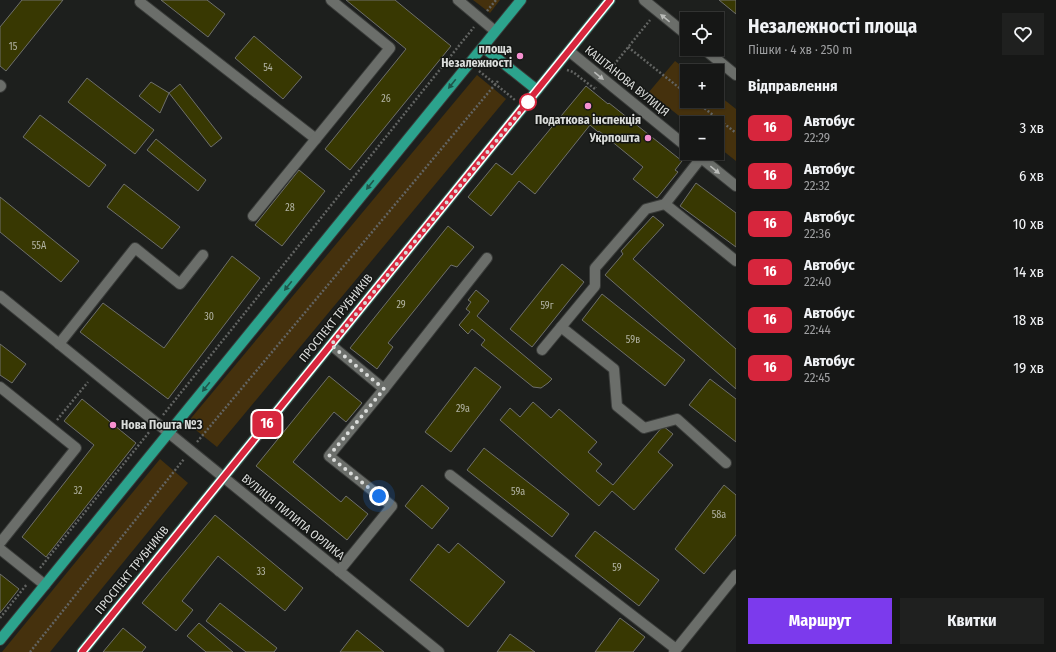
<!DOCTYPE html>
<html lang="uk">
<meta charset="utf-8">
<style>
:root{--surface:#161716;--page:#1f201f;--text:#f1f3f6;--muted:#9e9fa1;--line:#353635;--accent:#7c3aed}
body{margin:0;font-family:"Fira Sans Condensed",sans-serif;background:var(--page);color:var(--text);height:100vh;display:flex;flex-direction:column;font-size:15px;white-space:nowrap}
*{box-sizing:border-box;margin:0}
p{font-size:13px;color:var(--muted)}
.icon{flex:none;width:22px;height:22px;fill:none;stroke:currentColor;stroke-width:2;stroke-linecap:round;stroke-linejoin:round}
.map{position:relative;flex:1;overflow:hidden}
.drawer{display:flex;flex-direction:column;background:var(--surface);width:320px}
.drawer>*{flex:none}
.badge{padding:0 8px;border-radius:6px;font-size:14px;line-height:26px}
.controls{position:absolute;left:680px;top:12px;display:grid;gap:8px}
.controls a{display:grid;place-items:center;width:44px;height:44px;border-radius:0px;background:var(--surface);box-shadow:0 1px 3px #0004,0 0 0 1px var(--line);font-size:20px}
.you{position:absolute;width:20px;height:20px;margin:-10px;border:3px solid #fff;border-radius:50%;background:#1a73e8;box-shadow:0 0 0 6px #1a73e833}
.map>.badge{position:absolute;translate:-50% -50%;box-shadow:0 0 0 2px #fff}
h2{padding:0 12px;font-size:15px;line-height:36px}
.round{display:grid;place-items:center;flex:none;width:42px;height:42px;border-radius:0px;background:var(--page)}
.summary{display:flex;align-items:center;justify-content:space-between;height:68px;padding:0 12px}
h1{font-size:19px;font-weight:700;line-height:30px}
.action{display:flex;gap:8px;margin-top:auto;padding:8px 12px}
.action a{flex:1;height:46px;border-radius:0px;background:var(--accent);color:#fff;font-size:16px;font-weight:700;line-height:46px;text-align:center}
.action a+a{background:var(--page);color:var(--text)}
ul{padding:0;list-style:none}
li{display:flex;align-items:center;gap:12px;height:48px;padding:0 12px}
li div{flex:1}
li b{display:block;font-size:15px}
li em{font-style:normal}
li .badge{min-width:44px;font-weight:700;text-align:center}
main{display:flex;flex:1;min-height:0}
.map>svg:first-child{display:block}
.green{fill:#45310d}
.building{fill:#383802;stroke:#6e6f6b}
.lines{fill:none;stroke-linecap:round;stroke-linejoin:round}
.minor-casing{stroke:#3a3c3a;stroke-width:12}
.major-casing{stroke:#3a3c3a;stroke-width:12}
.path{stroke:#626462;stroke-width:2.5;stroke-dasharray:2 2;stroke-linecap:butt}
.minor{stroke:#6b6e6a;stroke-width:10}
.major{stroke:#2ca38d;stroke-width:10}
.oneway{fill:#b9bbb8}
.oneway2{fill:#1f554a}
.line-casing{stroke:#fff;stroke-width:9}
.line{stroke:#d7263d;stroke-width:6}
.walk{stroke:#dadcda;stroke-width:4;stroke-dasharray:0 7.2}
.poi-dot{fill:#f690d0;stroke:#141614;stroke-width:1.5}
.stop-dot{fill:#fff;stroke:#d7263d;stroke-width:2}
.labels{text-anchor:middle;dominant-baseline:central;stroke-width:3;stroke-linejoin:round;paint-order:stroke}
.number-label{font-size:10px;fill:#b2b3a4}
.poi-label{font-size:12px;font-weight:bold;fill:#dadcda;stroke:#141614;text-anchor:end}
.street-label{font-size:12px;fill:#dadcda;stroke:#141614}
</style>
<main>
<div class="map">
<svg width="736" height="652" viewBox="0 0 736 652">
<rect width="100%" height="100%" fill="#1d1f1d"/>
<g class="green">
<polygon points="473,0 500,0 490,13"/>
<polygon points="675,61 688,71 687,101 717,101 717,94 736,109 736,161 717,146 717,123 688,123 649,92"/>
<polygon points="477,75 506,99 217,447 187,423"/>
<polygon points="160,459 188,483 50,652 2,652"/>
</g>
<g class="building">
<polygon points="22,0 63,0 6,71 0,66 0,27"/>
<polygon points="161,0 207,0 225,14 208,37"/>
<polygon points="346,0 395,0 451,46 350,170 325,149 406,49"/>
<polygon points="719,0 736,0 736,14"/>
<polygon points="254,36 302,77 283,99 235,58"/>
<polygon points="87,78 154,130 135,154 68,102"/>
<polygon points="151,82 169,93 160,113 139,96"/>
<polygon points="180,84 222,138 211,147 169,93"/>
<polygon points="586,86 608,104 609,103 682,161 675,170 678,172 657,198 633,179 643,167 599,131 598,132 590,125 535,194 519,181 491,216 468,197 496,163 512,175"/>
<polygon points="40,115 106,165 89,187 23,137"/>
<polygon points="156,139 206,180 198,191 147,150"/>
<polygon points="299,170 325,191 282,246 255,225"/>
<polygon points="696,183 736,213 736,247 680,206"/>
<polygon points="124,184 180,227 162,249 107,207"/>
<polygon points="0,197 79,261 61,282 0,232"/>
<polygon points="653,216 664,225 633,259 736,349 736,389 605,275 623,254 621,251"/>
<polygon points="448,226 474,247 457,267 451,265 388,343 393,347 377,369 350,348"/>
<polygon points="232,256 260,278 168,399 80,332 103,303 164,348"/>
<polygon points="562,264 584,282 532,347 510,329"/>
<polygon points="476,290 489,301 477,316 552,379 548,383 541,388 533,387 481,345 485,340 472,329 468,334 459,325 470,312 466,309 471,302 468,300"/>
<polygon points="602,294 685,360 665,386 582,320"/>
<polygon points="0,344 26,364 12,383 0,375"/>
<polygon points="475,367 501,387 451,452 425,432"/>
<polygon points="329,376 362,403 346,422 334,412 293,462 341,502 346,496 368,514 347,540 256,466"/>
<polygon points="710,379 736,399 736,442 689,405"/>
<polygon points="82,399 136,443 46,557 22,537 94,445 64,421"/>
<polygon points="533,402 551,418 559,409 597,442 588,452 602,464 596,471 613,485 663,426 673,434 658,452 673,465 634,510 612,491 599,506 500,420 510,408 520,417"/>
<polygon points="484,448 569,514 552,537 467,470"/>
<polygon points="422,485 449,508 432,529 405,506"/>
<polygon points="724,485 736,495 736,535 704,574 675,549"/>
<polygon points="215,515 303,588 285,611 218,556 182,601 193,610 176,631 142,603"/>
<polygon points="595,531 659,580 639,606 575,556"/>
<polygon points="458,543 505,582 468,627 410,580 438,544 449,553"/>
<polygon points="0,574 19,589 0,613"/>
<polygon points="220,603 277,648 274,652 246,652 206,621"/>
<polygon points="620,618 645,637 633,652 595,652"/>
<polygon points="199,623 233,652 206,652 187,636"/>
<polygon points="123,628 146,647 142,652 103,652"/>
<polygon points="357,630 384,652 340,652"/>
<polygon points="510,634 535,652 497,652"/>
</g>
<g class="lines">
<g class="minor-casing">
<g id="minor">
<polyline points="458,0 495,31"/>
<polyline points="644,0 687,35"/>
<polyline points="140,2 316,139"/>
<polyline points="704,49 736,75"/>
<polyline points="569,51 687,147"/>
<polyline points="0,85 1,86 0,87"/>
<polyline points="695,153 736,186"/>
<polyline points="665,204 736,261"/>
<polyline points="253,216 390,48 331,0"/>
<polyline points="0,296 439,652"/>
<polyline points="561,327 614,369 617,406 644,428 677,419 726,463"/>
<polyline points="59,344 135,248 180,284 203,255"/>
<polyline points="331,345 384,389"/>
<polyline points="542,350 595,286 595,268 646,209 665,204 701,158"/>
<polyline points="0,387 76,448 0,543"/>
<polyline points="450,475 676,649"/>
<polyline points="0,549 45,585"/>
<polyline points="339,571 392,506 329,456 384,389 487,258"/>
<polyline points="674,652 736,575"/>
</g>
</g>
<g class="major-casing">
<g id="major">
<polyline points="483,47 537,90"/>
<polyline points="0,640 521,0"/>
<polyline points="82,652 610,0"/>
</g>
</g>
<g class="path">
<polyline points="487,11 496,0"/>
<polyline points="628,47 687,94"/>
<polyline points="567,70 573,72 595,89 596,87"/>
<polyline points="479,71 515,100"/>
<polyline points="609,71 650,20"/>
<polyline points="695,101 736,133"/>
<polyline points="163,415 474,27"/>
<polyline points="57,420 88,382"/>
<polyline points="197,442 498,81"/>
<polyline points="40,568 150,431"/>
<polyline points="0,618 27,584"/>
<polyline points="30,652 184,459"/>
</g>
<use href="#minor" class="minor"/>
<use href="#major" class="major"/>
</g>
<defs><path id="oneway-solid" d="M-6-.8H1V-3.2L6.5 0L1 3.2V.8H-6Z"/></defs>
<g class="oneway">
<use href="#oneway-solid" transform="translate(665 18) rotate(-141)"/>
<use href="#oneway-solid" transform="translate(599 76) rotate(39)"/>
<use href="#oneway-solid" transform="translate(715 170) rotate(39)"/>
</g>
<g class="oneway2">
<use href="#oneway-solid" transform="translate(452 84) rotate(129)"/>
<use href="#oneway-solid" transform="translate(370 185) rotate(129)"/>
<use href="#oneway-solid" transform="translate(288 286) rotate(129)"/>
<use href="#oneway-solid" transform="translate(206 387) rotate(129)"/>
</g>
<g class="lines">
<g class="line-casing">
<polyline id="line" points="82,652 610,0"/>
</g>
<use href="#line" class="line"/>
<polyline class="walk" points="379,496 329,456 384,389 331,345 528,102"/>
</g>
<g class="poi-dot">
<circle cx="520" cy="56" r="4"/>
<circle cx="588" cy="106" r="4"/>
<circle cx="648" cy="138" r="4"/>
<circle cx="113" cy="425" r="4"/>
</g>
<circle class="stop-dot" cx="528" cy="102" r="8"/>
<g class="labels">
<g class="number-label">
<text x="13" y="47">15</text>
<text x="268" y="68">54</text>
<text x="386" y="99">26</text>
<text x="290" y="208">28</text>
<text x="39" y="246">55А</text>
<text x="401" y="305">29</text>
<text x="547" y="306">59г</text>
<text x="209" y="317">30</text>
<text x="633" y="340">59в</text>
<text x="463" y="409">29а</text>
<text x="78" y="491">32</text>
<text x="518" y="492">59а</text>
<text x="719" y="515">58а</text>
<text x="617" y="568">59</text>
<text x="261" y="572">33</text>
</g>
<g class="poi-label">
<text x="512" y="49">площа<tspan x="512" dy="14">Незалежності</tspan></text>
<text x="588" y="120" text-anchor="middle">Податкова інспекція</text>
<text x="640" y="138">Укрпошта</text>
<text x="121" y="425" text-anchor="start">Нова Пошта №3</text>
</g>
<g class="street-label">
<text transform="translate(627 81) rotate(39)">КАШТАНОВА ВУЛИЦЯ</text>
<text transform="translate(336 318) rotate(-51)">ПРОСПЕКТ ТРУБНИКІВ</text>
<text transform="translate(293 517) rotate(39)">ВУЛИЦЯ ПИЛИПА ОРЛИКА</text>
<text transform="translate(132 570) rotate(-51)">ПРОСПЕКТ ТРУБНИКІВ</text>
</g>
</g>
</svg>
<div class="controls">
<a><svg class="icon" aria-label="locate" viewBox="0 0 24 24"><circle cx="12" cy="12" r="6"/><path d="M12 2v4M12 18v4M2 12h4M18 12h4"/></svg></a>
<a>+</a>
<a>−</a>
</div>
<div class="you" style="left:379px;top:496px"></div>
<b class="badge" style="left:267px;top:424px;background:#d7263d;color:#fff">16</b>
</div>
<section class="drawer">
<div class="summary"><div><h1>Незалежності площа</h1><p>Пішки · 4 хв · 250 m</p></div><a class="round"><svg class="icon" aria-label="heart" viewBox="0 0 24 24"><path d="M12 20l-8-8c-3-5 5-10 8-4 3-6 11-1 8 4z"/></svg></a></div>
<h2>Відправлення</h2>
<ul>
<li><span class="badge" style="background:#d7263d;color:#fff">16</span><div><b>Автобус</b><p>22:29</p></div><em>3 хв</em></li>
<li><span class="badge" style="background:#d7263d;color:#fff">16</span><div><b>Автобус</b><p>22:32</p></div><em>6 хв</em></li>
<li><span class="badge" style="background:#d7263d;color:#fff">16</span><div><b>Автобус</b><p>22:36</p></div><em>10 хв</em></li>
<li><span class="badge" style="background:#d7263d;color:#fff">16</span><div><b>Автобус</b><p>22:40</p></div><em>14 хв</em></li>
<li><span class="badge" style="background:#d7263d;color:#fff">16</span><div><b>Автобус</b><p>22:44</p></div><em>18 хв</em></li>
<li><span class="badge" style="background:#d7263d;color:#fff">16</span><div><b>Автобус</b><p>22:45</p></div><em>19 хв</em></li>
</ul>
<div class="action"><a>Маршрут</a><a>Квитки</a></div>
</section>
</main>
